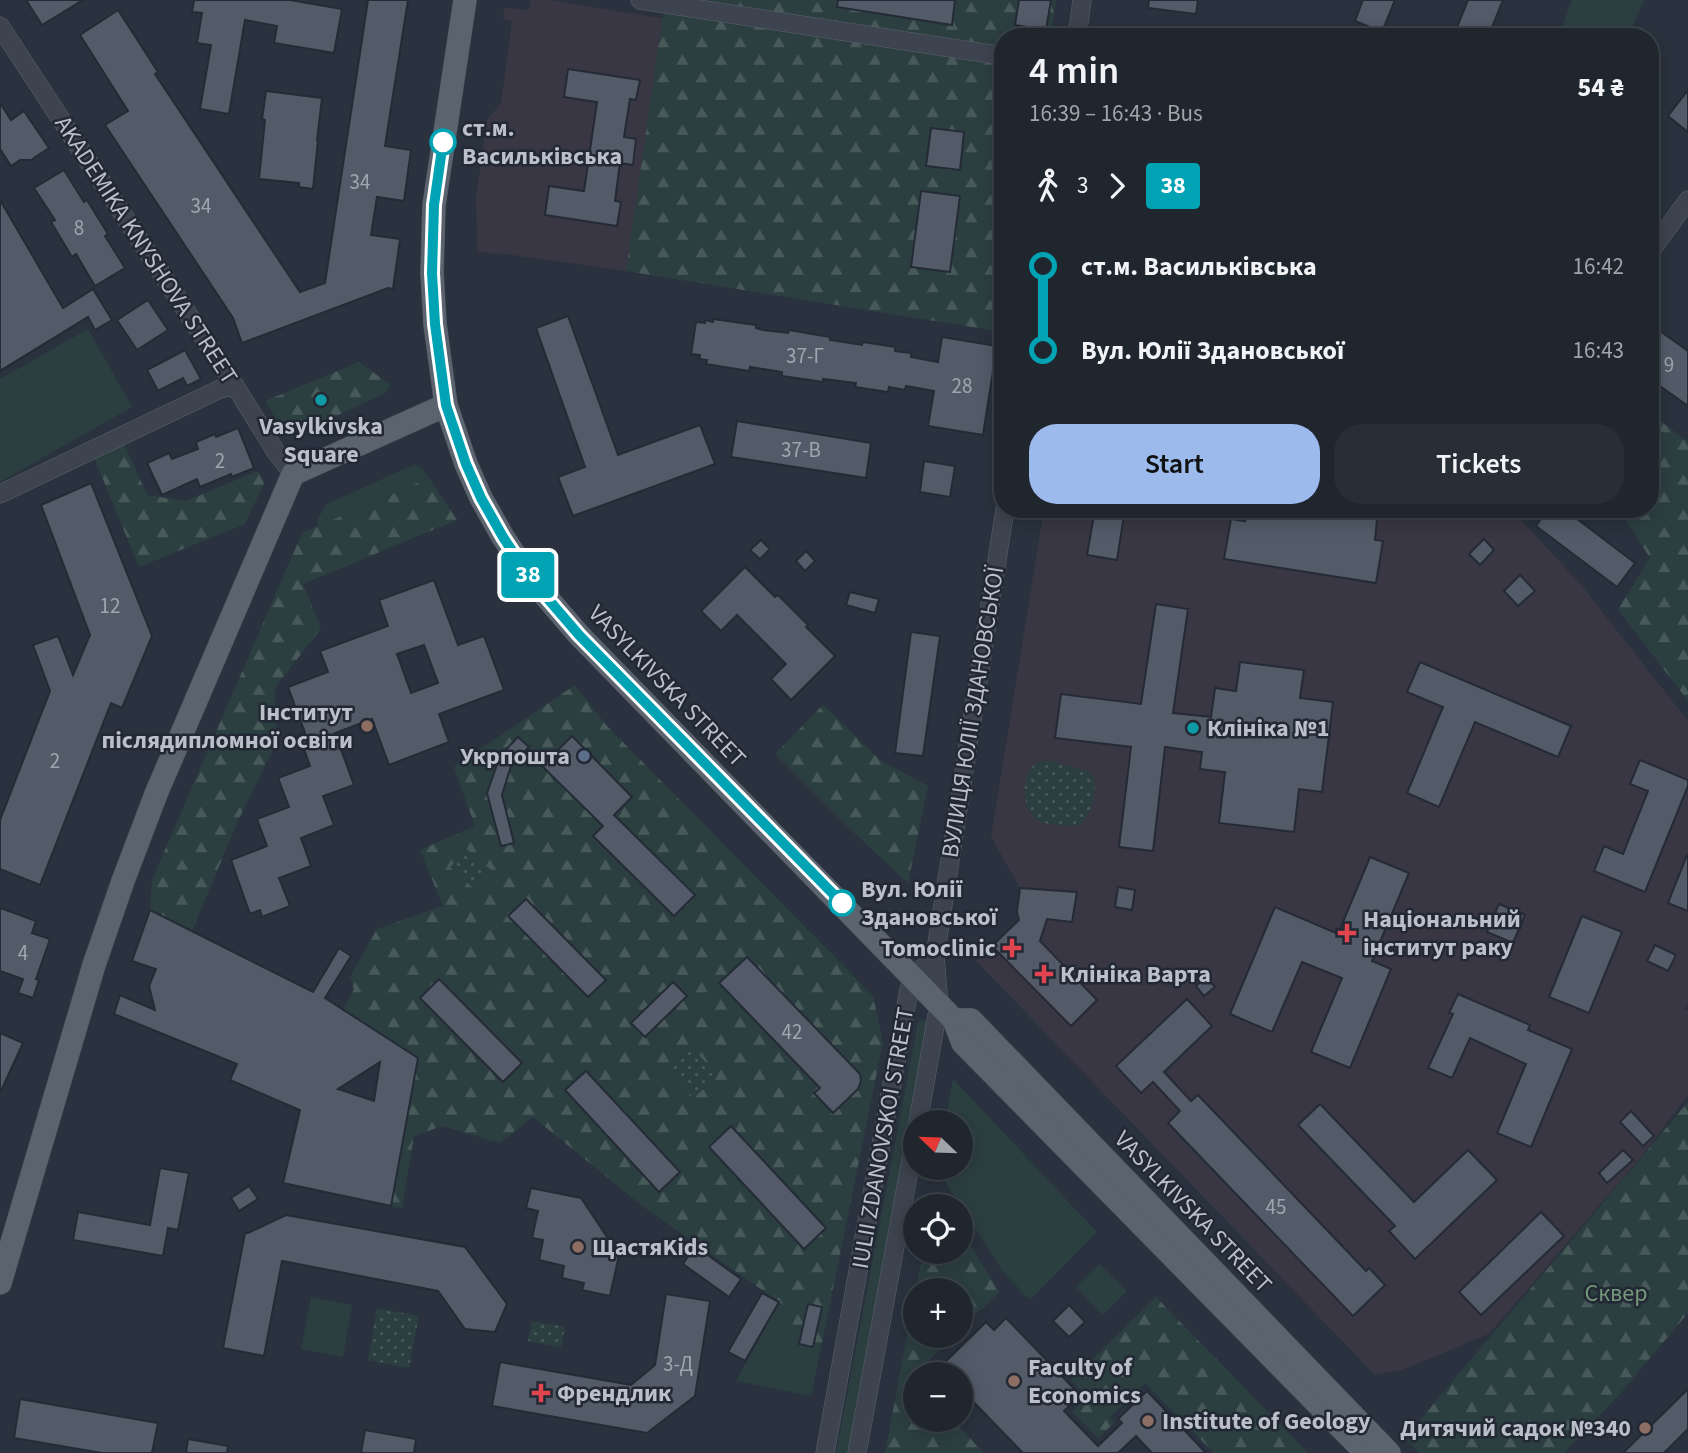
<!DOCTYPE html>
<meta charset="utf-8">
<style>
:root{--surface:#1f262e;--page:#272e36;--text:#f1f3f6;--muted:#a1a5aa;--line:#3c434a;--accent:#9cbaec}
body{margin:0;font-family:"Source Sans 3",sans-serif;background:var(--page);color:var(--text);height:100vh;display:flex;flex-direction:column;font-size:26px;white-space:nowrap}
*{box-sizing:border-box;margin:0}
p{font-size:23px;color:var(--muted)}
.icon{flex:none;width:38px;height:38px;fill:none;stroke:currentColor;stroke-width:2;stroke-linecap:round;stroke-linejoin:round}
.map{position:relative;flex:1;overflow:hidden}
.sheet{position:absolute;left:994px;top:28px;width:665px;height:490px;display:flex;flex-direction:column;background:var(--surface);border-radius:28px;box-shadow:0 4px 18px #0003,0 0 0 2px var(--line)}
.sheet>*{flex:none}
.badge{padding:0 14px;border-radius:5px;font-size:24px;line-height:46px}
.needle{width:46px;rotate:293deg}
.tools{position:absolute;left:903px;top:1110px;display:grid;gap:14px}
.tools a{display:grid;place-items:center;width:70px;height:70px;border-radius:50%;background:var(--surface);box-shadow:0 4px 18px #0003,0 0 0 2px var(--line);font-size:35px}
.map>.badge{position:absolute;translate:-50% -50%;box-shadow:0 0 0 4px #fff}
.legs{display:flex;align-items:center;gap:10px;height:77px;padding:0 35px;font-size:23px}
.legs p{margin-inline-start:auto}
.head{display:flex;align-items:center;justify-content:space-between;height:119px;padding:0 35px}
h1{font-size:38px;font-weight:600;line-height:52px}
.action{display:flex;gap:14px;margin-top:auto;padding:14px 35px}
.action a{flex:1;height:80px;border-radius:28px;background:var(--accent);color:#111;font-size:28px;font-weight:600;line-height:80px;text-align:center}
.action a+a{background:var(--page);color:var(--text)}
ul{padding:0 35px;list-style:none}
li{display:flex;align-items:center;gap:24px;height:84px;font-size:26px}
li i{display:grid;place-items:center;width:10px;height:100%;margin:0 9px;background:currentColor}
li i::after{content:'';width:18px;height:18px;margin:-9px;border:5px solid;border-radius:50%;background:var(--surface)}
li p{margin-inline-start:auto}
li:first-child i{background:linear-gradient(#0000 50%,currentColor 0)}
li:last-child i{background:linear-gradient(currentColor 50%,#0000 0)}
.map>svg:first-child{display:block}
.medical{fill:#393743}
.grass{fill:#2c3f40}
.forest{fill:url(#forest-firs)}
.park{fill:url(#park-dots)}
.building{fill:#535b69;stroke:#242b36;stroke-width:2;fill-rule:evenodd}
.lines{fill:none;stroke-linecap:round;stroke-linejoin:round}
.minor-casing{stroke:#5b626c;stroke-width:19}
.major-casing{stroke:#474d58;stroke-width:24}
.minor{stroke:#3d444f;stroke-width:18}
.major{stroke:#5b636e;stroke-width:23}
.line-1-casing{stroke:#fff;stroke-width:16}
.line-1{stroke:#00a3b4;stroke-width:10}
.stop-1-dot{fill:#fff;stroke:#00a3b4;stroke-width:3.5}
.culture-dot{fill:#0f9aa8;stroke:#222934;stroke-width:2.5}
.education-dot{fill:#8d6e63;stroke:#222934;stroke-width:2.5}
.service-dot{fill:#5c6f8a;stroke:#222934;stroke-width:2.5}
.health-dot{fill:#e0444e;stroke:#222934;stroke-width:2.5}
.labels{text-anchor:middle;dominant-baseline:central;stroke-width:5;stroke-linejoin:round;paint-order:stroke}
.number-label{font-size:21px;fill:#a0a6b1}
.stop-label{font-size:24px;font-weight:bold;fill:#babfc9;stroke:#222934;text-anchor:start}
.street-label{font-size:24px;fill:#babfc9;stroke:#222934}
.poi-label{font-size:24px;font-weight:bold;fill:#babfc9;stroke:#222934;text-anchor:start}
.park-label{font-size:24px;fill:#74977c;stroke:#222934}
</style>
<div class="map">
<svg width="1688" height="1453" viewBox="0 0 1688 1453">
<defs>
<pattern id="forest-firs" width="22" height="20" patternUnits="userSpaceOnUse" patternTransform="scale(1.75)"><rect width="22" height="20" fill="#2c3f40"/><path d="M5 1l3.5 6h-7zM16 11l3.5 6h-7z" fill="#48595a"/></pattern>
<pattern id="park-dots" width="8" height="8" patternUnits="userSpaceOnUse" patternTransform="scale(1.75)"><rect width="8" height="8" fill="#2c3f40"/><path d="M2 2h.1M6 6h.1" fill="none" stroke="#48595a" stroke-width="1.8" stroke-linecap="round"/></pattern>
</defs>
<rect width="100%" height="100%" fill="#29323e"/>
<g class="medical">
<polygon points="531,0 549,0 1003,73 1003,332 626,271 512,255 477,252 476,197 487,120 501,103 512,21 503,19 504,8 529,10"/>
<polygon points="1044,509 1511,509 1582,586 1688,721 1688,1004 1684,1009 1688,1011 1688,1095 1641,1157 1489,1334 1402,1370 1375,1375 976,961 1019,920 1017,912 1020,888 991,837"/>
</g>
<g class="grass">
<polygon points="1572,0 1644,0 1628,37 1558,37"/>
<polygon points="88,329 132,407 0,482 0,379"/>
<polygon points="415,464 422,468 429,478 317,527 318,518 327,504"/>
<polygon points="921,1020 926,1021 930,1024 931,1029 850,1453 836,1453 918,1023"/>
<polygon points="953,1079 1097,1232 1030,1300 1004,1273 937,1169 937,1167 961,1167 961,1122 945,1122"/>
<polygon points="1099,1264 1127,1291 1103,1315 1076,1287"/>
<polygon points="311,1297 352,1305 343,1357 301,1349"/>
<polygon points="780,1302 796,1313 788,1346 820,1353 811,1396 736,1381"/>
</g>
<g class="forest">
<polygon points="665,0 1056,0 1051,37 1003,37 1003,332 626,271"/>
<polygon points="359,362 391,385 385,393 288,439 265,401"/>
<polygon points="1650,413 1688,442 1688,701 1618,609 1650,558 1619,509 1650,509"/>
<polygon points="123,441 147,495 186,501 258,471 264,483 245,524 139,567 93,455"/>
<polygon points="429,478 457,520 303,584 321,628 275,688 276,743 237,823 192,931 150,910 152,880 302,533"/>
<polygon points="575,685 606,725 873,996 883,1042 820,1353 788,1347 795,1313 645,1208 533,1117 500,1143 442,1126 414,1136 402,1208 391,1206 418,1058 343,1010 354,989 350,977 377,929 443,906 420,850 475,826 454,767"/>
<polygon points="823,705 880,760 928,786 908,883 850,829 775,754"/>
<polygon points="1688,1102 1688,1313 1618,1396 1564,1453 1419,1453 1405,1438"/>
<polygon points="961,1230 999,1292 961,1329 961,1290 916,1290 923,1251 961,1251"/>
<polygon points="915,1293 915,1335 955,1335 913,1376 915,1379 915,1419 952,1419 984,1453 885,1453"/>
<polygon points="1156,1297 1308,1453 1214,1453 1145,1383 1110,1417 1115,1422 1098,1438 1072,1412 1087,1397 1071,1380"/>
</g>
<g class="park">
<path d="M 1049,760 L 1086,771 C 1090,773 1092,774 1094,778 C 1098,787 1090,819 1080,824 C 1072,828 1051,825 1042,822 C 1022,814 1019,778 1034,765 C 1038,761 1043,761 1049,760 Z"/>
<polygon points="467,849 491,870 474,889 450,867"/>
<polygon points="690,1046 718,1075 693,1099 666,1069"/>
<polygon points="377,1308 419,1316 409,1368 368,1360"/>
<polygon points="532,1321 565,1327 561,1347 528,1341"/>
</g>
<g class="building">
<polygon points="26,0 83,0 42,25"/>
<polygon points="194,0 290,0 342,9 334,53 274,43 277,26 245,20 229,114 200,109 211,45 197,43 202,13 192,12"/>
<polygon points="368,0 408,0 385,146 411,150 404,201 377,197 371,235 400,239 393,289 388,288 242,343 233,318 105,125 128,111 80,35 118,10 158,72 155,74 300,292 325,283"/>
<polygon points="838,0 955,0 952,25 837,7"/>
<polygon points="1019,0 1051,0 1046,30 1015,25"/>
<polygon points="1149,0 1198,0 1196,14 1148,8"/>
<polygon points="1363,0 1395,0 1382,32 1355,21"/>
<polygon points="1468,0 1503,0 1488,37 1453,37"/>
<polygon points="568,69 640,80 636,100 630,99 624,137 636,139 633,165 620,163 615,201 621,202 617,226 545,215 549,186 584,191 597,102 564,97"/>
<polygon points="1688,90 1688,132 1668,116"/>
<polygon points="266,91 322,98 317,140 318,140 313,189 299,187 299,183 259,179 265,120 262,119"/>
<polygon points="0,103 11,120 24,111 49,148 31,160 20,160 11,166 0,149"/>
<polygon points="931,128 964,132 960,170 926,166"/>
<polygon points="64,170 84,202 87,200 108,234 105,236 125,268 95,286 76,254 72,257 51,222 55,220 34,188"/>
<polygon points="921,191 960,196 950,272 911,267"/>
<polygon points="0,200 63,308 93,289 112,320 95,330 88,317 0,371"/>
<polygon points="148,300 168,330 137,350 117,320"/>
<polygon points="568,316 618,455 700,425 715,464 573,516 558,477 585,467 536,328"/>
<polygon points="713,319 756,325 756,328 763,330 788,333 789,330 830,337 830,340 862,345 863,342 895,347 895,351 911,353 911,357 938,362 942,337 997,346 983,435 928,426 934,391 906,386 905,390 889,387 888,392 855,387 856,383 823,379 823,382 782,376 782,372 750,367 749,371 706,364 707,360 699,359 700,355 691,354 696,322 705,323 705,320 713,322"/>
<polygon points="1650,324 1688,351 1688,406 1650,379"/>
<polygon points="185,350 201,379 187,386 183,378 158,391 147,370"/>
<polygon points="737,421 871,443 866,478 731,457"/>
<polygon points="238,428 254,468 232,477 231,474 200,487 197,479 162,495 147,463 169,453 172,459 198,449 196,442 215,434 216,437"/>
<polygon points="924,461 955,466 950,497 920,492"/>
<polygon points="91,483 152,636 122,708 111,703 40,885 0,869 0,820 50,691 33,645 58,636 73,675 90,635 41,505"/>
<polygon points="1095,509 1125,509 1117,560 1087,555"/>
<polygon points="1247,509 1378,509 1375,540 1383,541 1376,583 1224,559 1231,519 1245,521"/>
<polygon points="1548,509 1564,509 1635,563 1617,587 1536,526"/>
<polygon points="1484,539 1494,550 1480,565 1469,554"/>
<polygon points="761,540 770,549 760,559 750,550"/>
<polygon points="806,551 815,561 805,571 796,561"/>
<polygon points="745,567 775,597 778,595 808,625 806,627 835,656 791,700 771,679 786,664 737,615 721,631 701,611"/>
<polygon points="1520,575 1535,591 1518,606 1504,591"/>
<path d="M 434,580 L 458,645 L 484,636 L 504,690 L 439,714 L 449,742 L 389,765 L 372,719 L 335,733 L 354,785 L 323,796 L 334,825 L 301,838 L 311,866 L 279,878 L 290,906 L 262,917 L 260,910 L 250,914 L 231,860 L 267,846 L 257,819 L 289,807 L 278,778 L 310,766 L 299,735 L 305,733 L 288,687 L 328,672 L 320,651 L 388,626 L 379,600 ZM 424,645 L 438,683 L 411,693 L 397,654 Z"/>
<polygon points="850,592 879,599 875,613 846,605"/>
<polygon points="1156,604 1188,609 1173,713 1211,717 1215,688 1236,691 1240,662 1304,670 1300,698 1333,702 1322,792 1299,789 1294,832 1219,823 1225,772 1200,769 1202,752 1165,747 1153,851 1119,847 1131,747 1055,738 1061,694 1141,704"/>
<polygon points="911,632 940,636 923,756 895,753"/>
<polygon points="1420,662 1571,726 1558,757 1475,722 1439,807 1407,793 1443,707 1407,692"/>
<polygon points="572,736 632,797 614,815 695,895 674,916 593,836 603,826 542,766"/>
<polygon points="518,737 529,747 511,766 502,795 514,843 501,846 487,793 500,756"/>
<polygon points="1640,760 1688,780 1688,786 1645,892 1594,871 1604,846 1623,854 1648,791 1630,784"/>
<polygon points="1687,855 1688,856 1688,911 1668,903"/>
<polygon points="1370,857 1409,873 1372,961 1391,969 1350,1068 1311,1052 1342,978 1302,962 1272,1032 1230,1014 1275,907 1338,934"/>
<polygon points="1118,887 1135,890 1132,910 1115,907"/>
<polygon points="1020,888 1077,892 1072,922 1047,919 1040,941 1097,1000 1071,1026 992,946 1019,920 1017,912"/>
<polygon points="526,899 606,980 588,997 508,916"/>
<polygon points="1499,904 1525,915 1513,943 1487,932"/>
<polygon points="0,908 36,921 32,933 50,939 36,979 39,980 33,998 18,993 23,979 0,971"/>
<path d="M 150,910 L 313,992 L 339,948 L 351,956 L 325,998 L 418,1058 L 391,1206 L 283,1183 L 300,1110 L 230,1080 L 237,1064 L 114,1014 L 120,995 L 155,1010 L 149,986 L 156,969 L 132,961 ZM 380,1062 L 374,1101 L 338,1089 Z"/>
<polygon points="1582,916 1622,932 1589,1013 1549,997"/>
<polygon points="1655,945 1676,955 1668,971 1647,961"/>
<polygon points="747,957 860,1074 861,1081 858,1089 833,1113 814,1093 820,1088 719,983"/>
<polygon points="1206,977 1215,987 1204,996 1196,986"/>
<polygon points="439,979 522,1063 503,1082 420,998"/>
<polygon points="673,982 687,996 645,1037 631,1023"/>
<polygon points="1458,994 1530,1025 1528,1030 1572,1049 1531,1147 1497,1133 1526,1064 1470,1038 1452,1078 1428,1068 1453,1014 1449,1013"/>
<polygon points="1187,999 1212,1026 1164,1072 1191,1101 1198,1095 1366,1271 1369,1268 1385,1285 1353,1316 1168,1123 1180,1111 1153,1082 1141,1093 1116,1066"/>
<polygon points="0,1033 23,1043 0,1093"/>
<polygon points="586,1071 680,1172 659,1192 565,1090"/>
<polygon points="1320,1104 1414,1202 1468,1150 1497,1180 1415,1259 1389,1231 1395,1226 1298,1125"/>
<polygon points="1631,1111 1654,1136 1643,1146 1620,1122"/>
<polygon points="731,1126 826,1228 804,1249 709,1147"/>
<polygon points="1623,1150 1633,1160 1607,1183 1599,1173"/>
<polygon points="160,1168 189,1173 178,1230 168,1228 163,1256 73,1240 78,1212 150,1225"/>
<polygon points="249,1186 258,1199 239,1211 231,1198"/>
<polygon points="531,1188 581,1198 619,1255 610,1296 582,1290 584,1283 562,1278 564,1266 539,1260 543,1240 532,1238 538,1211 526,1208"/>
<polygon points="1541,1212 1564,1236 1481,1315 1459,1292"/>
<polygon points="286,1215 465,1247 507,1304 495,1332 465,1329 438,1291 282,1261 264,1356 223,1348 245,1233 248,1233"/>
<polygon points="695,1246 741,1279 729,1297 683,1264"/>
<polygon points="762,1293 779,1302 745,1361 728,1352"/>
<polygon points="666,1294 710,1301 695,1396 647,1433 492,1406 500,1362 631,1385 655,1365"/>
<polygon points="808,1304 822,1307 813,1347 799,1344"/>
<polygon points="1069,1305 1085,1322 1069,1337 1053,1321"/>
<polygon points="1006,1318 1080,1395 1064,1411 1098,1446 1122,1423 1118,1419 1147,1391 1206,1453 1152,1453 1136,1436 1118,1453 1023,1453 961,1389 961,1374 946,1374 940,1367 986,1322 994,1330"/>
<polygon points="1688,1389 1688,1429 1664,1453 1623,1453"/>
<polygon points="20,1399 158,1423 152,1453 102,1453 14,1438"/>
<polygon points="365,1430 416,1439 414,1453 361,1453"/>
<polygon points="188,1439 228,1446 227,1453 186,1453"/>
</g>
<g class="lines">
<g class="minor-casing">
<g id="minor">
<polyline points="640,0 1003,56"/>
<polyline points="0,26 235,386 276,452 293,474"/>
<polyline points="1077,37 1082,0"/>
<polyline points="1650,252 1688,200"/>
<polyline points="0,494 220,389 235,386"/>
<polyline points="918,1122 939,1004 935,956 1005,509"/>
<polyline points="825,1453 909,990 913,977 935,956"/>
<polyline points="857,1453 915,1138"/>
</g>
</g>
<g class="major-casing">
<g id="major">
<polyline points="465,0 434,205 432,273 435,324 446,405 466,464 481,498 503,537 530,578 579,635 954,1020 963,1043 1366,1453"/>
<polyline points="954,1020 971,1020 1389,1453"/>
<polyline points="0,1283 94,965 123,881 156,794 293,474 446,405"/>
</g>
</g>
<use href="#minor" class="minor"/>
<use href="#major" class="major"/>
</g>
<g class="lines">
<g class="line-1-casing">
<polyline id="line-1" points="443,142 434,205 432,273 435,324 446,405 466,464 481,498 503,537 530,578 579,635 842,903"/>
</g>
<use href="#line-1" class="line-1"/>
</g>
<g class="stop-1-dot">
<circle cx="443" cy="142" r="12"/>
<circle cx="842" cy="903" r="12"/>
</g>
<g class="culture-dot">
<circle cx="321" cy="400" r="7"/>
<circle cx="1193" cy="728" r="7"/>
</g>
<g class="education-dot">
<circle cx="367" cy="726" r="7"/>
<circle cx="578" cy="1247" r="7"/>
<circle cx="1014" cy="1381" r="7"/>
<circle cx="1148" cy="1421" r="7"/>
<circle cx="1645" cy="1428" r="7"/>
</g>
<circle class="service-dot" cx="584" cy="756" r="7"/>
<g class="health-dot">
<path d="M1343.5 922.5h7v7h7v7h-7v7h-7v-7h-7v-7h7z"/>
<path d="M1008.5 937.5h7v7h7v7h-7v7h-7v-7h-7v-7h7z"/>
<path d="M1040.5 963.5h7v7h7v7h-7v7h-7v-7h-7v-7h7z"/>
<path d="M537.5 1382.5h7v7h7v7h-7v7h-7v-7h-7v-7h7z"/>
</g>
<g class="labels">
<g class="number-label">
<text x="360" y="182">34</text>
<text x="201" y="206">34</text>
<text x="79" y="228">8</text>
<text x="805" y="356">37-Г</text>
<text x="1669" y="365">9</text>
<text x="962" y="386">28</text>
<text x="801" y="450">37-В</text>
<text x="220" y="461">2</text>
<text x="110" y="606">12</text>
<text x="55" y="761">2</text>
<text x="23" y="953">4</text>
<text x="792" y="1032">42</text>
<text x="1276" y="1207">45</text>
<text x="678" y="1364">3-Д</text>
</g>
<g class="stop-label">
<text x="462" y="128">ст.м.<tspan x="462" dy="28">Васильківська</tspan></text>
<text x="861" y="889">Вул. Юлії<tspan x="861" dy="28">Здановської</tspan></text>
</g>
<g class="street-label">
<text transform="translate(146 250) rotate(57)">AKADEMIKA KNYSHOVA STREET</text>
<text transform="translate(667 686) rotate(46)">VASYLKIVSKA STREET</text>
<text transform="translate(973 712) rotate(-81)">ВУЛИЦЯ ЮЛІЇ ЗДАНОВСЬКОЇ</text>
<text transform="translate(883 1138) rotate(-80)">IULII ZDANOVSKOI STREET</text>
<text transform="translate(1193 1212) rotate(46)">VASYLKIVSKA STREET</text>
</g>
<g class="poi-label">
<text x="321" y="426" text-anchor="middle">Vasylkivska<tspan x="321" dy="28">Square</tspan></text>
<text x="353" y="712" text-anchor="end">Інститут<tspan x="353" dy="28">післядипломної освіти</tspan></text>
<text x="1207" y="728">Клініка №1</text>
<text x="570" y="756" text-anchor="end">Укрпошта</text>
<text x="1363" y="919">Національний<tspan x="1363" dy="28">інститут раку</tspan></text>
<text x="996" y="948" text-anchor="end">Tomoclinic</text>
<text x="1060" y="974">Клініка Варта</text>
<text x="592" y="1247">ЩастяKids</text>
<text x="1028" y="1367">Faculty of<tspan x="1028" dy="28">Economics</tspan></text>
<text x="557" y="1393">Френдлик</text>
<text x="1162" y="1421">Institute of Geology</text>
<text x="1631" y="1428" text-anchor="end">Дитячий садок №340</text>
</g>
<g class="park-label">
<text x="1616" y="1293">Сквер</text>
</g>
</g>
</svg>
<div class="tools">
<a><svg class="needle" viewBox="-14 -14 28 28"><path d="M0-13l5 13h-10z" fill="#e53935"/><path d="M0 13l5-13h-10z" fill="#a1a5aa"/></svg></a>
<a><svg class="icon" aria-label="locate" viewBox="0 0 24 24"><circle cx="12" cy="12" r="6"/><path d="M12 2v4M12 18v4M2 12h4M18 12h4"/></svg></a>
<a>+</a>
<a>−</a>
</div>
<b class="badge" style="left:528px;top:575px;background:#00a3b4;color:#fff">38</b>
<section class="sheet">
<div class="head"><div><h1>4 min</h1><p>16:39 – 16:43 · Bus</p></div><b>54 ₴</b></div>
<div class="legs"><svg class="icon" aria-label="walk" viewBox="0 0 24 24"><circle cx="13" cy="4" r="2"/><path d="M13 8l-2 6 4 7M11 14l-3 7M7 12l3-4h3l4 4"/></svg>3<svg class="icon" aria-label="forward" viewBox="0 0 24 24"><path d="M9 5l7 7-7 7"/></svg><b class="badge" style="background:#00a3b4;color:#fff">38</b></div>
<ul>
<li><i style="color:#00a3b4"></i><b>ст.м. Васильківська</b><p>16:42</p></li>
<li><i style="color:#00a3b4"></i><b>Вул. Юлії Здановської</b><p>16:43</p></li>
</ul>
<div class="action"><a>Start</a><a>Tickets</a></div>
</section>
</div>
